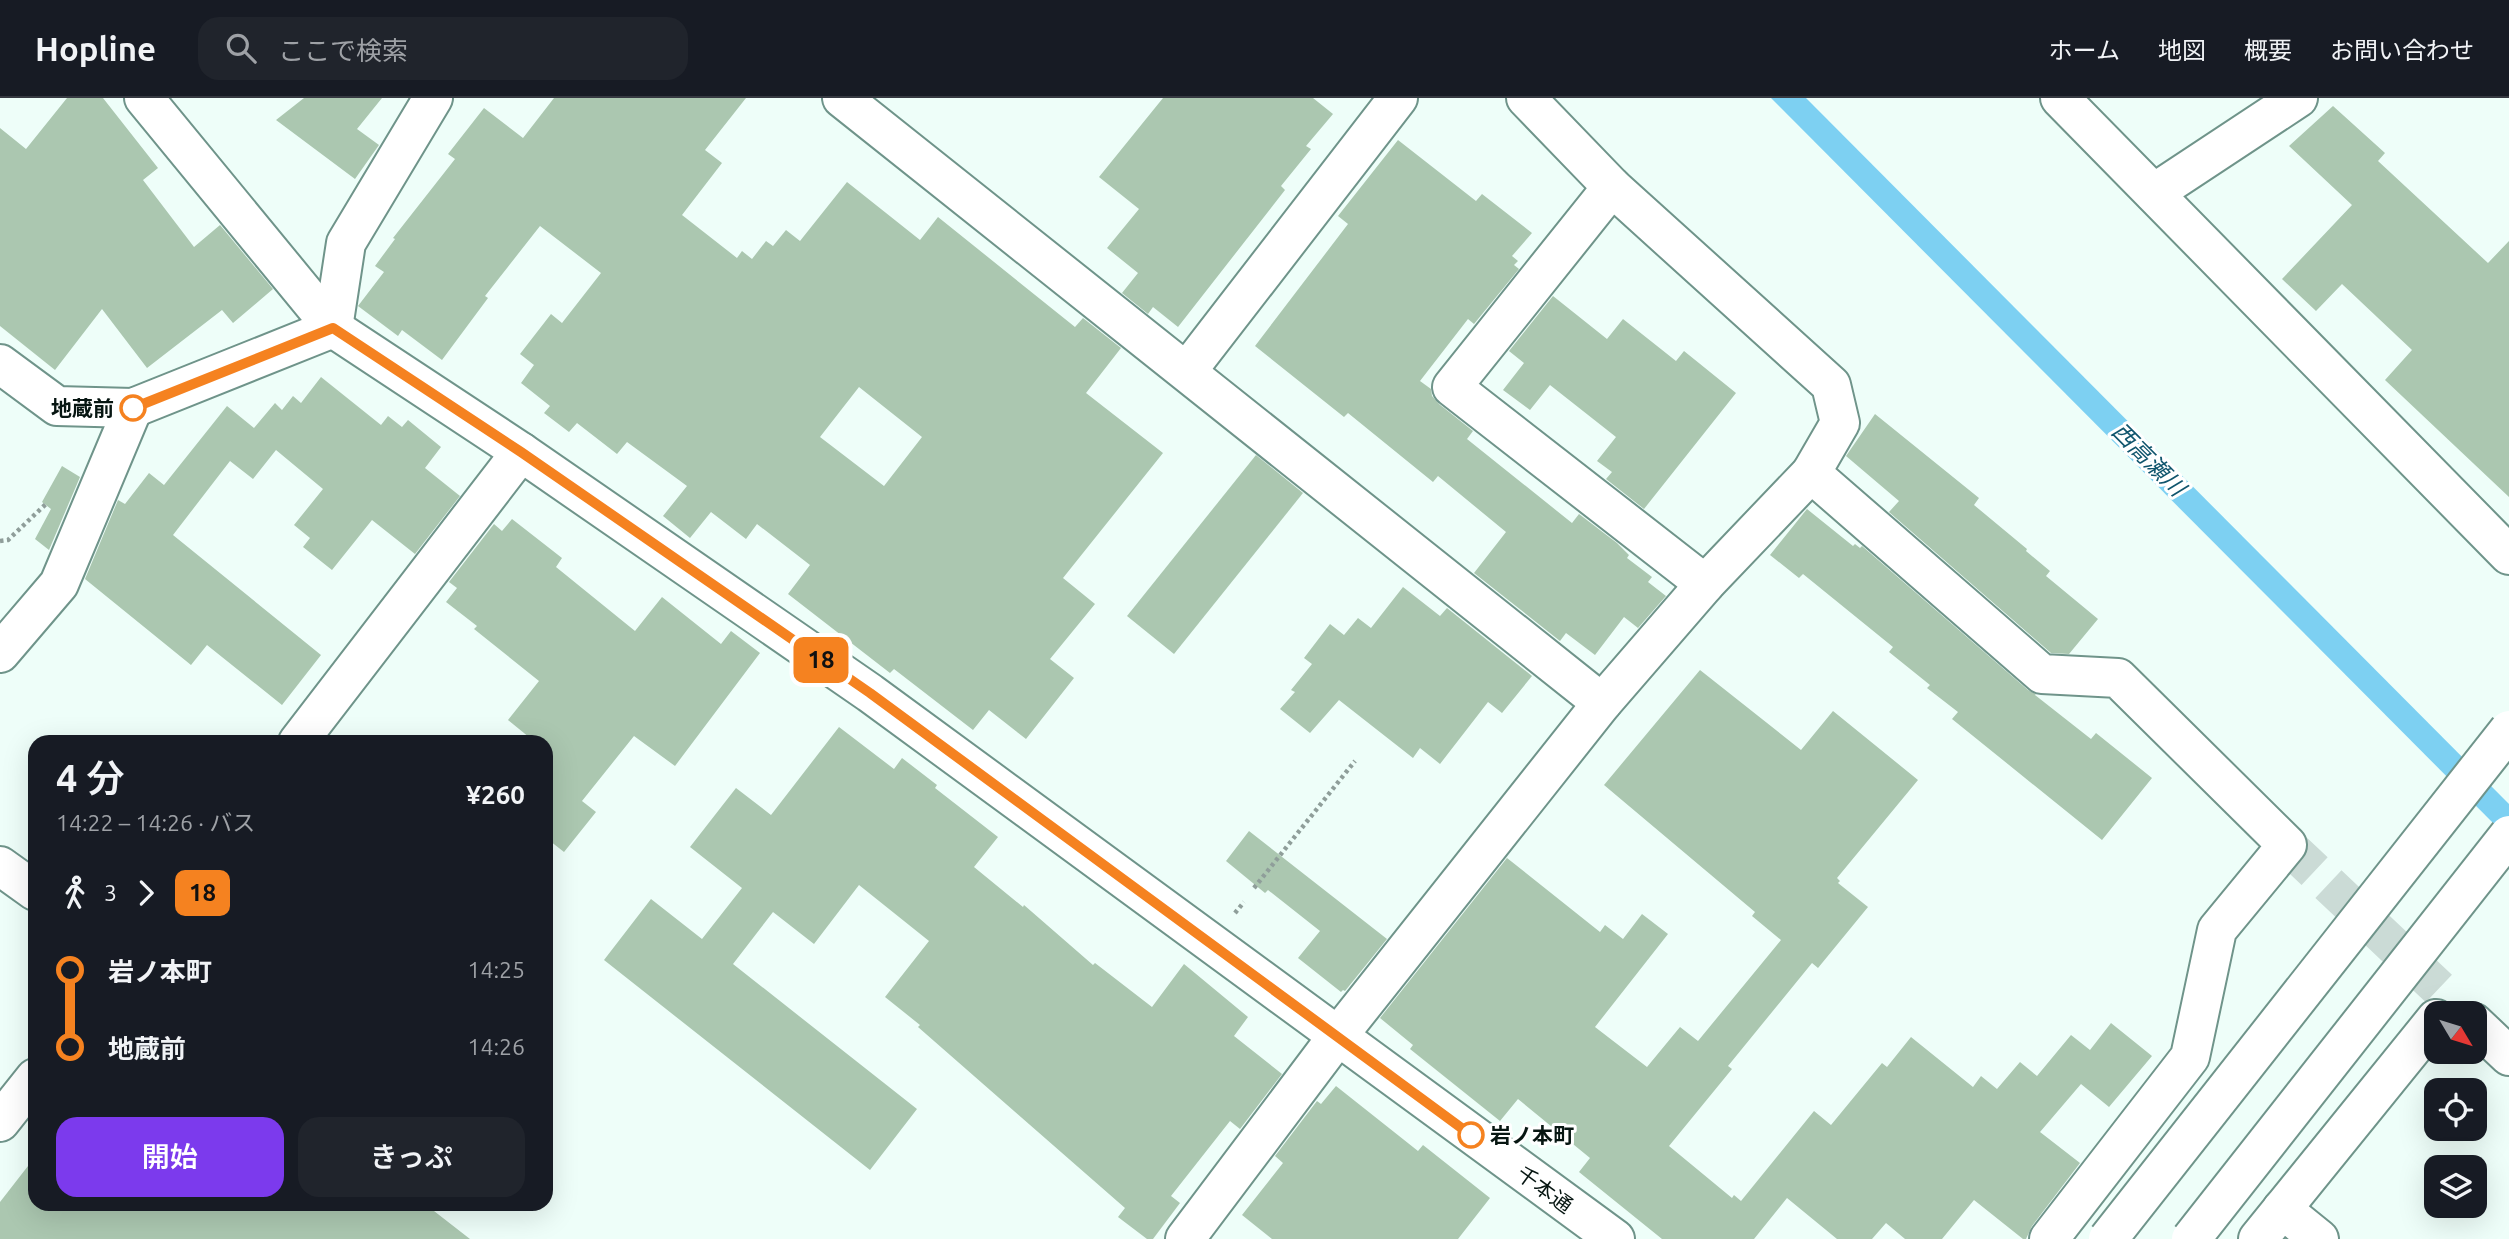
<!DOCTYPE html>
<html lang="ja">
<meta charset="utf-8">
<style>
:root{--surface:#171b24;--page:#20242c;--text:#f1f3f6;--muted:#9ea1a6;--line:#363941;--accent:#7c3aed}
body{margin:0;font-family:Ubuntu,"Noto Sans JP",sans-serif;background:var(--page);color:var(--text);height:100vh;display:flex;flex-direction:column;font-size:26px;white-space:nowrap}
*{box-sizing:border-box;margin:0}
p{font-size:23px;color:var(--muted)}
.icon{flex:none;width:38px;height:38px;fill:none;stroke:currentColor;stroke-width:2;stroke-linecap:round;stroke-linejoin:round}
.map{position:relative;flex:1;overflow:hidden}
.side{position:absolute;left:28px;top:637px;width:525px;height:476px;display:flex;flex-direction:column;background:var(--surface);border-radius:21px;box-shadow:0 7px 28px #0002}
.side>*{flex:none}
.badge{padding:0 14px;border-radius:10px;font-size:24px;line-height:46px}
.needle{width:46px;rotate:128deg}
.fabs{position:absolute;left:2424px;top:903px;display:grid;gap:14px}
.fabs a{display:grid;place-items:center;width:63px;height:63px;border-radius:14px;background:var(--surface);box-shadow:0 7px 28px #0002;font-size:35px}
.map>.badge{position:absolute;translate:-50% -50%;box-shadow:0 0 0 4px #fff}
.legs{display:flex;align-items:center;gap:10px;height:77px;padding:0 28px;font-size:23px}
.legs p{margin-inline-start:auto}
.summary{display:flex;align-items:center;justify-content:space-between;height:119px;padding:0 28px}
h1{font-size:38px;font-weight:600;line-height:52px}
.action{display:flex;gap:14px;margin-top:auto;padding:14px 28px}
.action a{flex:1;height:80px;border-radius:21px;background:var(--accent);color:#fff;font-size:28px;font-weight:600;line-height:80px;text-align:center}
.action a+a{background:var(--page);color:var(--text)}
ul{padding:0 28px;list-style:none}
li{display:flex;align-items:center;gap:24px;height:77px;font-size:26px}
li i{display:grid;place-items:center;width:10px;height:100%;margin:0 9px;background:currentColor}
li i::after{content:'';width:18px;height:18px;margin:-9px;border:5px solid;border-radius:50%;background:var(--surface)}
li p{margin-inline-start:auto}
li:first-child i{background:linear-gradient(#0000 50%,currentColor 0)}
li:last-child i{background:linear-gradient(currentColor 50%,#0000 0)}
header{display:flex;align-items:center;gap:42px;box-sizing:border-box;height:98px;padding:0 35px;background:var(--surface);border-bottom:2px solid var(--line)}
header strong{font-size:33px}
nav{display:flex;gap:38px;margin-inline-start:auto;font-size:24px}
.search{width:490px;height:63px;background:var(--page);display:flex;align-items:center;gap:18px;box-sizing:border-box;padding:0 24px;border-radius:21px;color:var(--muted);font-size:26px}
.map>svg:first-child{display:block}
.water{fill:#7dd0f2}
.building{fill:#abc7b0;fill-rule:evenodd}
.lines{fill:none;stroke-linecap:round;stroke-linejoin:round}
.minor-tunnel{stroke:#cbdbd6;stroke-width:38;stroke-dasharray:38 19;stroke-linecap:butt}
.minor-casing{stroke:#6f948a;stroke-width:42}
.path{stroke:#8f9e9a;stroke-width:4.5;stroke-dasharray:3.5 3.5;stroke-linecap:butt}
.minor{stroke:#fff;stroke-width:38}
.minor-bridge-casing{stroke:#6f948a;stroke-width:42;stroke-linecap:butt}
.minor-bridge{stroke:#fff;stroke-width:38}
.line-1-casing{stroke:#fff;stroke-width:16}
.line-1{stroke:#f58220;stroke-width:10}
.stop-1-dot{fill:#fff;stroke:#f58220;stroke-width:3.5}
.labels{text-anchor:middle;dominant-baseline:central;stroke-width:6;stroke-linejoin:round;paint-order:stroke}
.stop-label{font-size:21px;font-weight:bold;fill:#071612;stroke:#fff;text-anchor:end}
.street-label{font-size:21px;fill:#071612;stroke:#fff}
.water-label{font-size:23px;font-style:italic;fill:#10556d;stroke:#fff}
</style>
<header>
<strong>Hopline</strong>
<div class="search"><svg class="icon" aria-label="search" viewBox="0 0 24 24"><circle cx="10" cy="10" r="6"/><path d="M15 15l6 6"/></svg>ここで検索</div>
<nav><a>ホーム</a><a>地図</a><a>概要</a><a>お問い合わせ</a></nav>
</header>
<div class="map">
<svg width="2509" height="1141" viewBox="0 0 2509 1141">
<rect width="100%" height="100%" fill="#eefef9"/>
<polygon class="water" points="1771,0 1806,0 2509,706 2509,741"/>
<g class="building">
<polygon points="67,0 103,0 158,70 143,82 194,149 220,127 273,191 233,225 222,212 147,270 102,211 55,272 0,228 0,30 26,51"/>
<polygon points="304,0 382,0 357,31 379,47 355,81 276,22"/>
<path d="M 554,0 L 746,0 L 705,52 L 722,65 L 682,117 L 737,160 L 742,153 L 752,161 L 766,143 L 773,148 L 786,132 L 800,143 L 847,84 L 920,142 L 938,119 L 1075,229 L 1083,220 L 1121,250 L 1086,295 L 1163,355 L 1063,480 L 1095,506 L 1050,561 L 1074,580 L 1026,641 L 989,612 L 973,632 L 894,571 L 890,575 L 788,496 L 810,467 L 757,426 L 746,441 L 711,414 L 690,440 L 663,418 L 687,388 L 627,344 L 617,356 L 577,325 L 569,334 L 544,315 L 550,308 L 521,285 L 534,267 L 520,256 L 551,216 L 562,225 L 601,175 L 540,128 L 485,198 L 488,200 L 442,262 L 402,232 L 398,238 L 358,208 L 384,174 L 375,168 L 395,141 L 393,140 L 455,61 L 448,56 L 484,10 L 523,40 ZM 859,289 L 922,339 L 884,388 L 820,339 Z"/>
<polygon points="1163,0 1313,0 1333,16 1306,48 1311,51 1281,88 1285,92 1178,229 1153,209 1148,216 1122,195 1138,175 1107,150 1139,111 1099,79"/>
<polygon points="2333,8 2385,55 2378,63 2488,165 2509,143 2509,399 2385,282 2412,252 2342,186 2316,213 2282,181 2352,107 2289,48"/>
<polygon points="1398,42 1476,103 1482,96 1532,135 1512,158 1518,163 1514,167 1519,171 1474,226 1468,221 1420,283 1431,291 1432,298 1439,306 1473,333 1467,341 1572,425 1579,416 1617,445 1629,457 1627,460 1652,479 1648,484 1666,498 1638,530 1624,519 1595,557 1566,535 1560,543 1474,475 1506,434 1438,378 1433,384 1348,315 1344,319 1255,248 1348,126 1338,118"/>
<polygon points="1553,198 1607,241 1623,221 1676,263 1684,253 1736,295 1644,411 1606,381 1612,374 1597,363 1616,339 1550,287 1530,312 1503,292 1524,265 1509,253"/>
<polygon points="321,279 381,327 388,318 402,329 408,322 441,349 425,370 460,398 415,456 372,422 332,472 303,449 310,440 294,427 323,391 276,352 253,381 230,363 173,437 321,557 282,607 207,547 191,567 85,481 118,402 125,406 149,375 164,387 227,308 254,330 275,305 282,312 293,298 301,305"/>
<polygon points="1875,316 1979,400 1974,407 2027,451 2026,453 2050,473 2046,478 2098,521 2069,556 2051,555 1889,414 1899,403 1846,358"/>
<polygon points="1256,357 1303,395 1174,556 1127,518"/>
<polygon points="62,368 80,379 49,452 35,441 51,411 42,404"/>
<polygon points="1807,411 1853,448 1855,446 1860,450 1862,448 2028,592 2036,596 2035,597 2091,641 2096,635 2152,680 2102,742 1952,621 1958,614 1927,590 1930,587 1889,554 1893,549 1803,476 1799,480 1770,457"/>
<polygon points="512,421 562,460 556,469 635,533 662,499 721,546 731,533 760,555 675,668 634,638 582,703 596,714 564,754 550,743 546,748 546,644 535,644 508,622 539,583 474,531 477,528 446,504 457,490 449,484 494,426 502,433"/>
<polygon points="1403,489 1440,518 1447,510 1532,578 1502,615 1488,604 1440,666 1420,650 1413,660 1339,602 1310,635 1280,611 1295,594 1291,592 1312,566 1304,560 1330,526 1344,537 1358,520 1371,530"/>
<polygon points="1700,572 1801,652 1833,613 1918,682 1837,780 1840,783 1838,785 1868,809 1818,870 1812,865 1728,968 1732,971 1669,1048 1732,1100 1734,1097 1741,1103 1814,1013 1831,1027 1882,965 1887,969 1911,939 1973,989 1981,978 1997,991 2020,964 2037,978 2071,937 2090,952 2111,925 2152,958 2109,1009 2081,986 2040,1034 2080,1065 2032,1128 2026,1141 2023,1141 1974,1102 1942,1141 1905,1141 1886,1125 1872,1141 1837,1141 1787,1100 1754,1141 1662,1141 1579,1074 1590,1060 1518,1001 1500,1023 1410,951 1413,947 1380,920 1507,760 1600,834 1605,827 1623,841 1642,816 1668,836 1595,929 1647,969 1680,929 1698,943 1781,842 1752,818 1755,814 1604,687"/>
<polygon points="839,629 894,671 902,660 937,687 935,690 998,739 974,769 1023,809 1024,807 1093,867 1095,865 1152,909 1184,866 1248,919 1234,938 1282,976 1240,1031 1230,1023 1171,1098 1180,1105 1153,1141 1147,1141 1118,1119 1125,1110 918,929 920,927 885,899 929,843 859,787 814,846 773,814 733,866 917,1011 870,1072 604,862 651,801 702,841 742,790 690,749 736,690 771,717"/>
<polygon points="1249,733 1387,841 1345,893 1343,892 1341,894 1298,860 1320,833 1268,792 1265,795 1226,763"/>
<polygon points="1336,988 1418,1053 1423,1047 1490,1100 1458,1141 1272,1141 1242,1117 1283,1065 1275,1058 1317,1003 1321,1006"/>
<polygon points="35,1059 35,1106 425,1106 470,1141 0,1141 0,1104"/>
</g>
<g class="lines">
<polyline class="minor-tunnel" points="2287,747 2451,902"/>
<g class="minor-casing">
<g id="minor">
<polyline points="144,0 333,230 521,354 870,595 1615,1141"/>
<polyline points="842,0 1602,605"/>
<polyline points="1526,0 1612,89 1831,287 1840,325 1811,375 2042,576 2118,580 2287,747 2217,832 2190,959 2049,1141"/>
<polyline points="2060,0 2509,457"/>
<polyline points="1612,89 1452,289 1705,486"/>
<polyline points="2154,95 2298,0"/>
<polyline points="333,230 346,145 433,0"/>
<polyline points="0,266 57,308 133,310 333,230"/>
<polyline points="1187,273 1398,0"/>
<polyline points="0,555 59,486 133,310"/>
<polyline points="298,644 521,354"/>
<polyline points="0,768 35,793"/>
<polyline points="2474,925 2509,958"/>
<polyline points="0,1024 35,980"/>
<polyline points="2282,1111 2319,1141"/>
<polyline points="1185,1141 1337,939 1602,605 1705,486 1811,375"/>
<polyline points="2258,1141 2436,921"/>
</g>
</g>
<g class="path">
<polyline points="0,443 8,442 47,405"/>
<polyline points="1254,790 1355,663"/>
<polyline points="1235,815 1244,804"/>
</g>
<use href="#minor" class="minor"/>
<g class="minor-bridge-casing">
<g id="minor-bridge">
<polyline points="2108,1141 2509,632"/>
<polyline points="2191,1141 2509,737"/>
</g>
</g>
<use href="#minor-bridge" class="minor-bridge"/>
</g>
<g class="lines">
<g class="line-1-casing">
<polyline id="line-1" points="133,310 333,230 521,354 870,595 1471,1037"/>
</g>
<use href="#line-1" class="line-1"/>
</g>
<g class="stop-1-dot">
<circle cx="133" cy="310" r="12"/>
<circle cx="1471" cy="1037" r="12"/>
</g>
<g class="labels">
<g class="stop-label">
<text x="114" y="310">地蔵前</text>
<text x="1490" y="1037" text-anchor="start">岩ノ本町</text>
</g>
<g class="street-label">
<text transform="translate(1545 1091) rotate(36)">千本通</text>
</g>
<g class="water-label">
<text transform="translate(2149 361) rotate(45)">西高瀬川</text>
</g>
</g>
</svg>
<div class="fabs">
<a><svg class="needle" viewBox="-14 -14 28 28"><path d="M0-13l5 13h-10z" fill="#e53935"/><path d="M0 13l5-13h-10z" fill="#9ea1a6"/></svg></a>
<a><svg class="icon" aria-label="locate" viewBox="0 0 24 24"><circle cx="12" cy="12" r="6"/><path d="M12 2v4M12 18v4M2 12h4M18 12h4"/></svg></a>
<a><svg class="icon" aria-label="layers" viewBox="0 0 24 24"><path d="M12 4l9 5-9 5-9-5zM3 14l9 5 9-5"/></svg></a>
</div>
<b class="badge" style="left:821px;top:562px;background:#f58220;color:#111">18</b>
<section class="side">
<div class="summary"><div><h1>4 分</h1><p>14:22 – 14:26 · バス</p></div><b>¥260</b></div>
<div class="legs"><svg class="icon" aria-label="walk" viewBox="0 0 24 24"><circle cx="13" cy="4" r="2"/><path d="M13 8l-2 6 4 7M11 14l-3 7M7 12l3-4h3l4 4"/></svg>3<svg class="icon" aria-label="forward" viewBox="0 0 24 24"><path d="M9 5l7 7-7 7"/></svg><b class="badge" style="background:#f58220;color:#111">18</b></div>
<ul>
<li><i style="color:#f58220"></i><b>岩ノ本町</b><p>14:25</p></li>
<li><i style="color:#f58220"></i><b>地蔵前</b><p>14:26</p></li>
</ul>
<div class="action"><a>開始</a><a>きっぷ</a></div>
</section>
</div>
